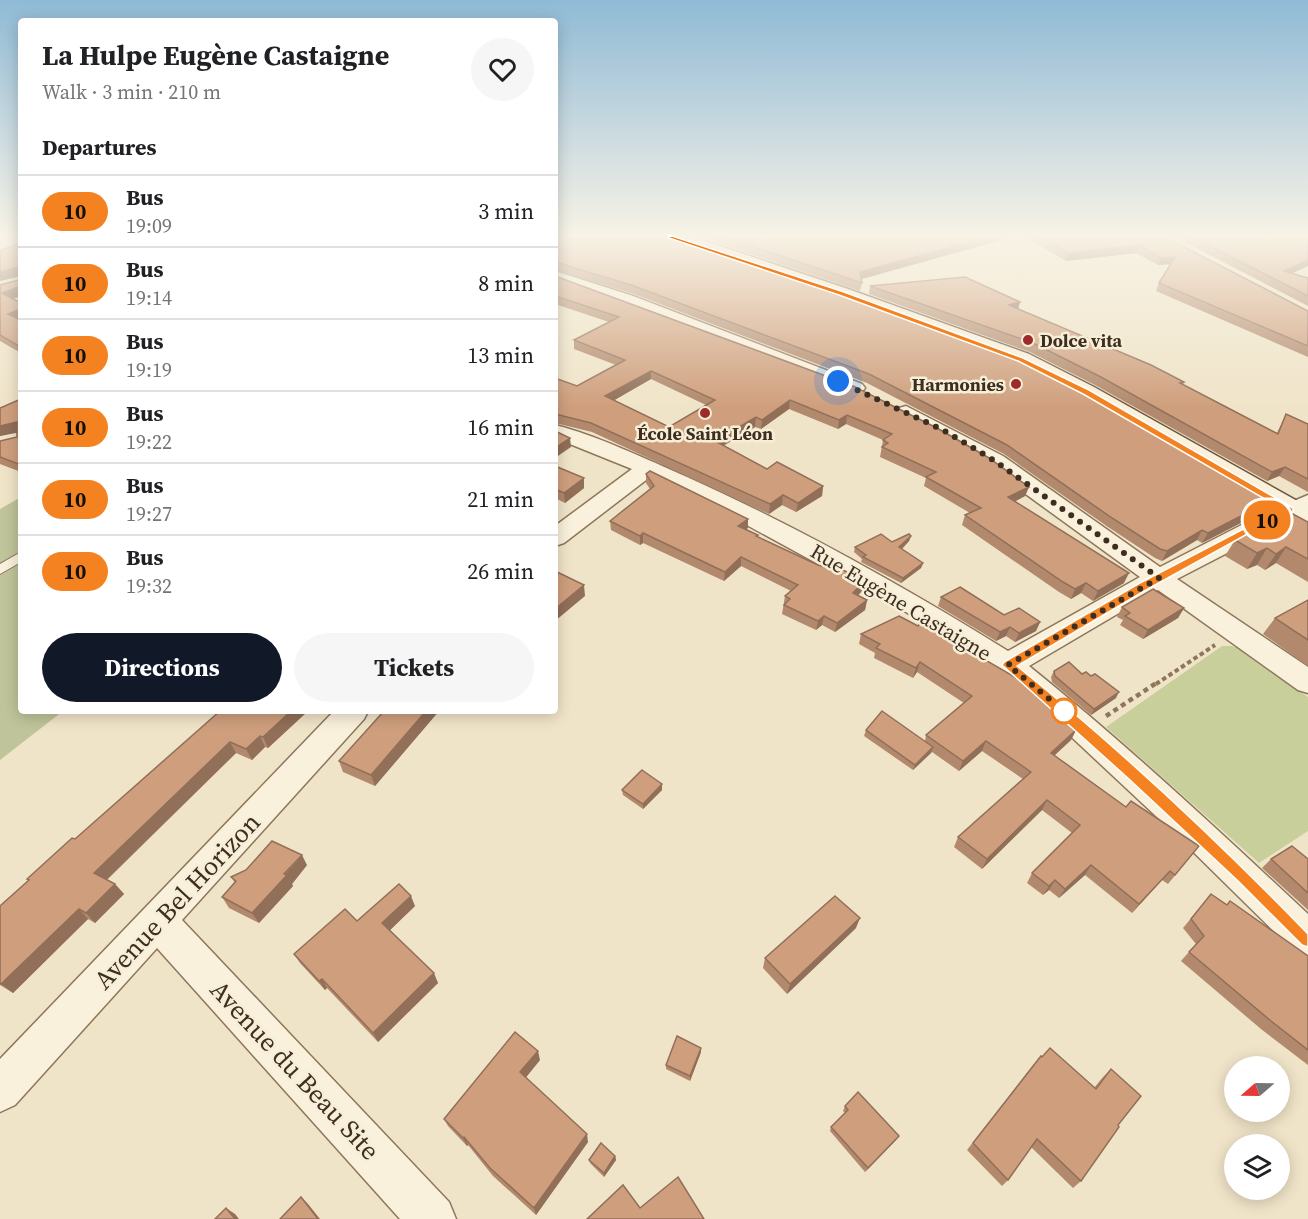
<!DOCTYPE html>
<meta charset="utf-8">
<style>
:root{--surface:#fff;--page:#f6f6f6;--text:#202124;--muted:#757577;--line:#e0e0e0;--accent:#111827}
body{margin:0;font-family:"Source Serif 4",serif;background:var(--page);color:var(--text);height:100vh;display:flex;flex-direction:column;font-size:22px;white-space:nowrap}
*{box-sizing:border-box;margin:0}
p{font-size:20px;color:var(--muted)}
.icon{flex:none;width:33px;height:33px;fill:none;stroke:currentColor;stroke-width:2;stroke-linecap:round;stroke-linejoin:round}
.map{position:relative;flex:1;overflow:hidden}
.details{position:absolute;left:18px;top:18px;width:540px;height:696px;display:flex;flex-direction:column;background:var(--surface);border-radius:6px;box-shadow:0 3px 15px #0003}
.details>*{flex:none}
.badge{padding:0 12px;border-radius:20px;font-size:21px;line-height:39px}
.needle{width:39px;rotate:250deg}
.buttons{position:absolute;left:1224px;top:1056px;display:grid;gap:12px}
.buttons a{display:grid;place-items:center;width:66px;height:66px;border-radius:50%;background:var(--surface);box-shadow:0 3px 15px #0003;font-size:30px}
.you{position:absolute;width:30px;height:30px;margin:-15px;border:4px solid #fff;border-radius:50%;background:#1a73e8;box-shadow:0 0 0 9px #1a73e833}
.map>.badge{position:absolute;translate:-50% -50%;box-shadow:0 0 0 3px #fff}
h2{padding:0 24px;font-size:22px;line-height:54px}
.round{display:grid;place-items:center;flex:none;width:63px;height:63px;border-radius:32px;background:var(--page)}
.head{display:flex;align-items:center;justify-content:space-between;height:102px;padding:0 24px}
h1{font-size:28px;font-weight:700;line-height:45px}
.action{display:flex;gap:12px;margin-top:auto;padding:12px 24px}
.action a{flex:1;height:69px;border-radius:36px;background:var(--accent);color:#fff;font-size:24px;font-weight:700;line-height:69px;text-align:center}
.action a+a{background:var(--page);color:var(--text)}
ul{padding:0;list-style:none}
li{display:flex;align-items:center;gap:18px;height:72px;padding:0 24px;border-top:2px solid var(--line)}
li div{flex:1}
li b{display:block;font-size:22px}
li em{font-style:normal}
li .badge{min-width:66px;font-weight:700;text-align:center}
.map>svg:first-child{display:block}
.green{fill:#c9cf9b}
.cemetery{fill:#bfc49a}
.lines{fill:none;stroke-linecap:round;stroke-linejoin:round}
.service-casing{stroke:#8d765c;stroke-width:2}
.minor-casing{stroke:#8d765c;stroke-width:3}
.secondary-casing{stroke:#6f573f;stroke-width:3}
.path-far1{stroke:#8d765c;stroke-width:4;stroke-dasharray:4.5 3;stroke-linecap:butt}
.path{stroke:#8d765c;stroke-width:4.5;stroke-dasharray:5 4;stroke-linecap:butt}
.service{fill:#faf1dc;fill-rule:evenodd}
.minor{fill:#faf1dc;fill-rule:evenodd}
.secondary{fill:#faf1dc;fill-rule:evenodd}
.wall{fill:#b2896c;fill-rule:evenodd}
.shaded-wall{fill:#916f58}
.building{fill:#cf9f7d;stroke:#916f58;stroke-width:1.5;fill-rule:evenodd}
.line{fill:#f58220;stroke:#fff;stroke-width:1.5}
.walk{stroke:#3d2e20;stroke-width:6;stroke-dasharray:0 10.8}
.poi-dot{fill:#9e2a2b;stroke:#f7eed8;stroke-width:2}
.stop-dot{fill:#fff;stroke:#f58220;stroke-width:3}
.labels{text-anchor:middle;dominant-baseline:central;stroke-width:5;stroke-linejoin:round;paint-order:stroke}
.far-poi-label{font-size:18px;font-weight:bold;fill:#3d2e20;stroke:#f7eed8;text-anchor:start}
.street-label{font-size:21px;fill:#3d2e20;stroke:#f7eed8}
.near-street-label{font-size:26px;fill:#3d2e20;stroke:#f7eed8}
</style>
<div class="map">
<svg width="1308" height="1219" viewBox="0 0 1308 1219">
<rect width="100%" height="100%" fill="#f0e4c8"/>
<polygon class="green" points="1222,646 1232,646 1240,649 1308,697 1308,831 1259,863 1106,727"/>
<polygon class="cemetery" points="21,497 21,711 63,711 0,760 0,509"/>
<g class="lines">
<g class="service-casing">
<polygon id="service" points="21,552 21,562 0,574 0,564"/>
</g>
<g class="minor-casing">
<g id="minor">
<polygon points="555,271 633,296 862,384 865,388 862,392 848,392 621,304 555,281"/>
<path d="M 906,406 L 1003,456 L 1160,567 L 1261,515 L 1308,495 L 1308,511 L 1177,579 L 1308,667 L 1308,693 L 1298,690 L 1158,590 L 1029,666 C 1126,744 1217,829 1308,914 L 1308,957 L 1295,952 L 1173,832 L 1049,716 L 998,672 L 906,612 L 712,506 L 650,477 L 564,543 L 555,546 L 555,526 L 632,469 L 555,438 L 555,425 C 596,435 648,460 687,477 C 798,527 905,587 1008,651 L 1140,577 L 987,466 L 899,416 L 896,412 L 899,408 Z"/>
<polygon points="334,711 368,711 364,719 182,920 449,1202 456,1219 400,1219 157,948 15,1105 0,1112 0,1059"/>
</g>
</g>
<g class="secondary-casing">
<polygon id="secondary" points="663,236 690,236 848,289 1029,354 1094,387 1308,507 1308,528 1298,525 1078,397 1013,364 834,297 665,240"/>
</g>
<polyline class="path-far1" points="1156,684 1215,645"/>
<polyline class="path" points="1106,716 1158,682"/>
<use href="#service" class="service"/>
<use href="#minor" class="minor"/>
<use href="#secondary" class="secondary"/>
</g>
<g class="wall">
<polygon points="555,236 1266,503 1260,513 1202,543 1197,540 1162,561 1155,558 1108,527 1004,454 867,383 634,294 555,270"/>
<polygon points="698,236 1016,236 861,279 862,283 860,291"/>
<polygon points="1024,236 1163,236 1308,311 1308,357 1156,291 1159,283 1170,264 1158,265 1136,253 1066,261"/>
<polygon points="1173,236 1308,236 1308,266 1292,273 1308,278 1308,306"/>
<polygon points="21,244 21,296 13,299 21,320 21,353 0,341 0,285 19,280 19,276 0,281"/>
<path d="M 555,276 L 1029,487 L 1025,496 L 1015,501 L 1124,583 L 1093,601 L 1081,593 L 1071,599 L 1059,592 L 962,525 L 965,515 L 970,513 L 924,486 L 926,478 L 880,457 L 883,440 L 846,424 L 838,429 L 789,409 L 761,429 L 755,427 L 723,446 L 767,469 L 823,486 L 822,496 L 796,512 L 782,505 L 769,514 L 592,432 L 555,423 L 555,378 L 577,386 L 616,365 L 574,349 L 574,340 L 609,322 L 555,304 ZM 651,379 L 706,405 L 669,427 L 614,400 Z"/>
<polygon points="870,286 1018,309 1184,382 1183,385 1277,433 1286,414 1308,424 1308,492 1279,476 1267,481 1095,385 1030,352 869,294"/>
<polygon points="21,399 21,472 0,464 0,441 17,437 17,432 0,436 0,408"/>
<polygon points="555,466 584,488 565,503 555,498"/>
<polygon points="646,474 748,528 746,529 758,535 758,537 862,591 857,596 867,600 865,610 835,632 822,625 816,630 782,614 785,596 791,591 741,566 724,581 643,543 640,545 611,530 610,521 650,489 646,483"/>
<polygon points="1308,522 1308,582 1276,563 1265,570 1257,565 1247,569 1225,556 1235,540"/>
<polygon points="911,536 909,541 902,549 923,563 921,568 901,583 861,562 862,559 854,552 855,547 892,542"/>
<polygon points="941,597 1004,615 1040,622 1036,631 1015,642 1006,636 996,641 938,606"/>
<polygon points="1308,600 1308,666 1263,634 1275,618"/>
<polygon points="1122,607 1184,608 1178,618 1143,639 1120,625 1123,620 1117,617"/>
<polygon points="918,626 973,646 971,652 1076,730 1071,740 1054,756 1126,807 1199,846 1168,884 1162,880 1132,913 1085,875 1059,898 1049,890 1043,895 1027,883 1032,873 1072,833 1042,810 982,869 954,847 958,837 1023,779 982,751 959,771 932,752 913,770 864,736 866,730 925,741 926,735 964,703 917,672 913,678 874,658 875,653 859,644 861,634"/>
<polygon points="1054,671 1082,674 1116,698 1091,715 1052,682 1051,677"/>
<polygon points="220,711 308,711 268,748 265,747 252,760 236,753 107,880 115,884 124,894 95,923 88,919 13,993 0,985 0,906 29,880 27,879 75,839"/>
<polygon points="384,711 439,711 375,786 343,772 339,761"/>
<polygon points="662,784 662,790 643,809 623,795 622,790"/>
<polygon points="1271,859 1308,859 1308,910 1262,868"/>
<polygon points="307,865 292,884 293,886 259,923 229,908 222,897 235,883 231,877"/>
<polygon points="1211,894 1308,956 1308,1065 1261,1029 1181,961 1196,944 1183,928"/>
<polygon points="415,906 390,930 438,983 378,1042 327,988 325,990 300,963 294,954 357,921"/>
<polygon points="856,928 787,994 763,968 765,958"/>
<polygon points="701,1052 690,1081 666,1069 666,1065"/>
<polygon points="540,1060 526,1077 588,1142 536,1215 493,1176 468,1145 467,1146 448,1126 444,1119"/>
<polygon points="1034,1064 1094,1088 1103,1077 1111,1069 1118,1125 1081,1181 1073,1188 1031,1147 1008,1180 1002,1186 967,1150"/>
<polygon points="845,1106 896,1140 865,1172 830,1131 831,1127 845,1113 843,1111"/>
<polygon points="615,1156 616,1160 604,1177 590,1163 589,1160"/>
</g>
<g class="shaded-wall">
<polygon points="991,236 1016,236 858,280 860,272"/>
<polygon points="1139,245 1136,253 1066,261 1068,253"/>
<polygon points="1175,257 1172,264 1158,265 1161,258"/>
<polygon points="1308,260 1308,266 1280,279 1284,271"/>
<polygon points="18,267 21,276 0,281 0,272"/>
<polygon points="21,286 21,296 6,301 2,293"/>
<polygon points="1020,302 1018,310 1009,305"/>
<polygon points="21,309 21,319 12,322 8,314"/>
<polygon points="21,344 21,352 17,345"/>
<polygon points="651,371 651,379 606,405 605,396"/>
<polygon points="790,400 789,409 761,429 762,420"/>
<polygon points="847,415 846,424 838,429 839,420"/>
<polygon points="756,417 755,427 714,451 715,441"/>
<polygon points="17,422 21,432 0,436 0,426"/>
<polygon points="570,438 571,447 555,458 555,448"/>
<polygon points="1285,467 1279,476 1267,481 1272,472"/>
<polygon points="584,478 584,488 565,503 564,493"/>
<polygon points="823,486 822,496 796,512 798,503"/>
<polygon points="1029,487 1025,496 1005,507 1008,497"/>
<polygon points="783,495 782,505 769,514 770,504"/>
<polygon points="1266,503 1260,513 1202,543 1208,533"/>
<polygon points="748,519 748,528 737,535 738,526"/>
<polygon points="1202,530 1197,540 1162,561 1167,551"/>
<polygon points="643,533 643,543 640,545 640,536"/>
<polygon points="911,536 909,541 898,553 899,547"/>
<polygon points="1286,547 1276,563 1265,570 1276,554"/>
<polygon points="1267,548 1257,565 1247,569 1257,553"/>
<polygon points="741,557 741,566 724,581 725,572"/>
<polygon points="923,563 921,568 901,583 903,578"/>
<polygon points="1129,573 1124,583 1093,601 1098,591"/>
<polygon points="864,581 862,591 851,603 853,593"/>
<polygon points="1086,583 1081,593 1071,599 1075,589"/>
<polygon points="584,585 585,596 555,621 555,609"/>
<polygon points="867,600 865,610 835,632 837,623"/>
<polygon points="1184,608 1178,618 1143,639 1148,630"/>
<polygon points="824,616 822,625 816,630 818,621"/>
<polygon points="1040,622 1036,631 1015,642 1019,633"/>
<polygon points="1010,627 1006,636 996,641 1000,632"/>
<polygon points="920,662 917,672 913,678 916,668"/>
<polygon points="1119,692 1116,698 1091,715 1094,709"/>
<polygon points="291,711 308,711 268,748 263,737"/>
<polygon points="426,711 439,711 375,786 371,775"/>
<polygon points="1076,730 1071,740 1046,763 1051,753"/>
<polygon points="260,736 265,747 252,760 246,749"/>
<polygon points="986,741 982,751 959,771 963,761"/>
<polygon points="230,742 236,753 103,883 94,873"/>
<polygon points="933,747 931,753 913,770 915,765"/>
<polygon points="662,784 662,790 643,809 643,804"/>
<polygon points="1047,800 1042,810 982,869 987,859"/>
<polygon points="302,855 307,865 292,884 293,886 259,923 252,913"/>
<polygon points="1091,865 1085,875 1059,898 1065,889"/>
<polygon points="1170,871 1162,880 1132,913 1139,904"/>
<polygon points="1055,880 1049,890 1043,895 1049,886"/>
<polygon points="115,884 124,894 95,923 86,913"/>
<polygon points="411,896 415,906 387,933 382,923"/>
<polygon points="79,909 88,919 13,993 1,984"/>
<polygon points="860,918 856,928 787,994 790,984"/>
<polygon points="434,973 438,983 378,1042 373,1033"/>
<polygon points="322,979 327,988 325,990 319,981"/>
<polygon points="701,1048 701,1052 690,1081 690,1076"/>
<polygon points="538,1051 540,1060 523,1081 520,1072"/>
<polygon points="587,1134 588,1142 536,1215 534,1208"/>
<polygon points="899,1136 896,1140 865,1172 868,1168"/>
<polygon points="464,1137 468,1145 467,1146 463,1138"/>
<polygon points="615,1156 616,1160 604,1177 604,1173"/>
<polygon points="301,1197 308,1204 320,1219 318,1219"/>
<polygon points="226,1208 235,1214 239,1219 235,1219"/>
</g>
<g class="building">
<polygon points="555,236 670,236 834,291 1015,357 1080,390 1261,493 1266,503 1208,533 1202,530 1167,551 1160,549 1112,518 1007,445 869,374 634,286 555,262"/>
<polygon points="721,236 991,236 860,272 862,283"/>
<polygon points="1039,236 1163,236 1308,311 1308,346 1159,283 1175,257 1161,258 1139,245 1068,253"/>
<polygon points="1190,236 1308,236 1306,237 1308,237 1308,260 1284,271 1308,278 1308,296"/>
<polygon points="21,244 21,286 2,293 21,303 21,309 8,314 21,320 21,344 17,345 0,335 0,285 19,280 18,267 0,272 0,250"/>
<path d="M 555,276 L 853,386 L 937,428 L 989,458 L 1029,487 L 1008,497 L 1129,573 L 1098,591 L 1086,583 L 1075,589 L 1063,582 L 965,515 L 981,508 L 926,477 L 936,472 L 882,447 L 888,443 L 883,440 L 892,434 L 847,415 L 839,420 L 790,400 L 762,420 L 756,417 L 715,441 L 767,469 L 777,462 L 823,486 L 798,503 L 783,495 L 770,504 L 591,423 L 555,414 L 555,378 L 577,386 L 625,360 L 574,340 L 619,317 L 555,296 ZM 651,371 L 715,400 L 669,427 L 605,396 Z"/>
<polygon points="965,277 1020,302 1009,305 1151,365 1184,382 1180,383 1278,434 1286,414 1308,424 1308,479 1285,467 1272,472 1099,376 1033,343 870,286"/>
<polygon points="21,399 21,465 0,457 0,441 17,437 17,422 0,426 0,408"/>
<polygon points="555,431 570,438 555,448"/>
<polygon points="555,466 584,478 564,493 555,489"/>
<polygon points="650,471 748,519 738,526 758,535 756,536 818,565 830,569 836,566 864,581 853,593 867,600 837,623 824,616 818,621 784,605 790,599 785,596 798,585 741,557 725,572 643,533 640,536 610,521 654,486 646,474"/>
<polygon points="1291,513 1308,522 1308,559 1286,547 1276,554 1267,548 1257,553 1235,540"/>
<polygon points="881,534 892,542 909,534 911,536 899,547 923,563 903,578 863,557 866,555 855,547"/>
<polygon points="555,571 584,585 555,609"/>
<polygon points="960,587 1004,615 1019,608 1040,622 1019,633 1010,627 1000,632 941,597"/>
<polygon points="1153,589 1184,608 1148,630 1125,616 1130,613 1122,607"/>
<polygon points="1308,600 1308,640 1275,618"/>
<polygon points="899,616 918,626 926,616 973,646 968,650 1020,680 1076,730 1051,753 1126,807 1131,801 1199,846 1175,875 1170,871 1139,904 1091,865 1065,889 1055,880 1049,886 1032,873 1080,825 1047,800 987,859 958,837 1031,772 986,741 963,761 926,735 972,696 920,662 916,668 876,648 880,644 861,634"/>
<polygon points="1069,662 1082,674 1086,672 1091,676 1095,674 1119,692 1094,709 1055,676 1054,671"/>
<polygon points="220,711 291,711 263,737 260,736 246,749 230,742 94,873 115,884 86,913 79,909 1,984 0,983 0,906 29,880 27,879 72,838 75,839"/>
<polygon points="384,711 426,711 371,775 339,761"/>
<polygon points="882,711 933,747 915,765 866,730"/>
<polygon points="642,770 662,784 643,804 622,790"/>
<polygon points="272,841 302,855 284,874 287,875 252,913 222,897 236,881 231,877 246,870"/>
<polygon points="1292,846 1308,859 1308,893 1271,859"/>
<polygon points="399,884 411,896 382,923 434,973 373,1033 322,979 319,981 294,954 345,909 357,921"/>
<polygon points="1211,894 1227,905 1230,901 1308,956 1308,1050 1271,1021 1189,952 1204,936 1191,919"/>
<polygon points="835,896 860,918 790,984 765,958"/>
<polygon points="515,1032 538,1051 520,1072 587,1134 534,1208 490,1168 464,1137 463,1138 444,1119"/>
<polygon points="677,1036 701,1048 690,1076 666,1065"/>
<polygon points="1050,1048 1096,1089 1111,1069 1141,1096 1118,1125 1119,1127 1081,1181 1037,1139 1008,1180 973,1143 1041,1056 1042,1057"/>
<polygon points="858,1092 899,1136 868,1168 831,1127 848,1110 845,1106"/>
<polygon points="601,1143 615,1156 604,1173 589,1160"/>
<polygon points="678,1177 704,1219 587,1219 623,1185 640,1208"/>
<polygon points="301,1197 318,1219 280,1219"/>
<polygon points="226,1208 235,1219 215,1219"/>
</g>
<linearGradient id="sky" x2="0" y2="1"><stop stop-color="#8fbad6"/><stop offset="0.58" stop-color="#f8f3e6"/><stop offset="1" stop-color="#f8f3e6" stop-opacity="0"/></linearGradient>
<rect width="1308" height="407" fill="url(#sky)"/>
<path class="line" d="M 669,235 L 844,292 L 1023,358 L 1089,390 L 1293,508 L 1293,512 L 1271,521 L 1146,590 L 1017,666 C 1120,749 1218,841 1308,934 L 1308,947 L 1302,945 L 1237,880 L 1130,780 L 1002,665 L 1004,662 L 1138,584 L 1282,509 L 1083,394 L 1018,361 L 839,295 L 669,238 Z"/>
<g class="lines">
<polyline class="walk" points="838,381 943,430 995,461 1159,578 1008,665 1064,711"/>
</g>
<g class="poi-dot">
<circle cx="1028" cy="340" r="6"/>
<circle cx="1016" cy="384" r="6"/>
<circle cx="705" cy="413" r="6"/>
</g>
<circle class="stop-dot" cx="1064" cy="711" r="12"/>
<g class="labels">
<g class="far-poi-label">
<text x="1040" y="340">Dolce vita</text>
<text x="1004" y="384" text-anchor="end">Harmonies</text>
<text x="705" y="433" text-anchor="middle">École Saint Léon</text>
</g>
<g class="street-label">
<text transform="translate(901 602) rotate(31)">Rue Eugène Castaigne</text>
</g>
<g class="near-street-label">
<text transform="translate(177 901) rotate(-47)">Avenue Bel Horizon</text>
<text transform="translate(295 1070) rotate(47)">Avenue du Beau Site</text>
</g>
</g>
</svg>
<div class="buttons">
<a><svg class="needle" viewBox="-14 -14 28 28"><path d="M0-13l5 13h-10z" fill="#e53935"/><path d="M0 13l5-13h-10z" fill="#757577"/></svg></a>
<a><svg class="icon" aria-label="layers" viewBox="0 0 24 24"><path d="M12 4l9 5-9 5-9-5zM3 14l9 5 9-5"/></svg></a>
</div>
<div class="you" style="left:838px;top:381px"></div>
<b class="badge" style="left:1267px;top:520px;background:#f58220;color:#111">10</b>
<section class="details">
<div class="head"><div><h1>La Hulpe Eugène Castaigne</h1><p>Walk · 3 min · 210 m</p></div><a class="round"><svg class="icon" aria-label="heart" viewBox="0 0 24 24"><path d="M12 20l-8-8c-3-5 5-10 8-4 3-6 11-1 8 4z"/></svg></a></div>
<h2>Departures</h2>
<ul>
<li><span class="badge" style="background:#f58220;color:#111">10</span><div><b>Bus</b><p>19:09</p></div><em>3 min</em></li>
<li><span class="badge" style="background:#f58220;color:#111">10</span><div><b>Bus</b><p>19:14</p></div><em>8 min</em></li>
<li><span class="badge" style="background:#f58220;color:#111">10</span><div><b>Bus</b><p>19:19</p></div><em>13 min</em></li>
<li><span class="badge" style="background:#f58220;color:#111">10</span><div><b>Bus</b><p>19:22</p></div><em>16 min</em></li>
<li><span class="badge" style="background:#f58220;color:#111">10</span><div><b>Bus</b><p>19:27</p></div><em>21 min</em></li>
<li><span class="badge" style="background:#f58220;color:#111">10</span><div><b>Bus</b><p>19:32</p></div><em>26 min</em></li>
</ul>
<div class="action"><a>Directions</a><a>Tickets</a></div>
</section>
</div>
